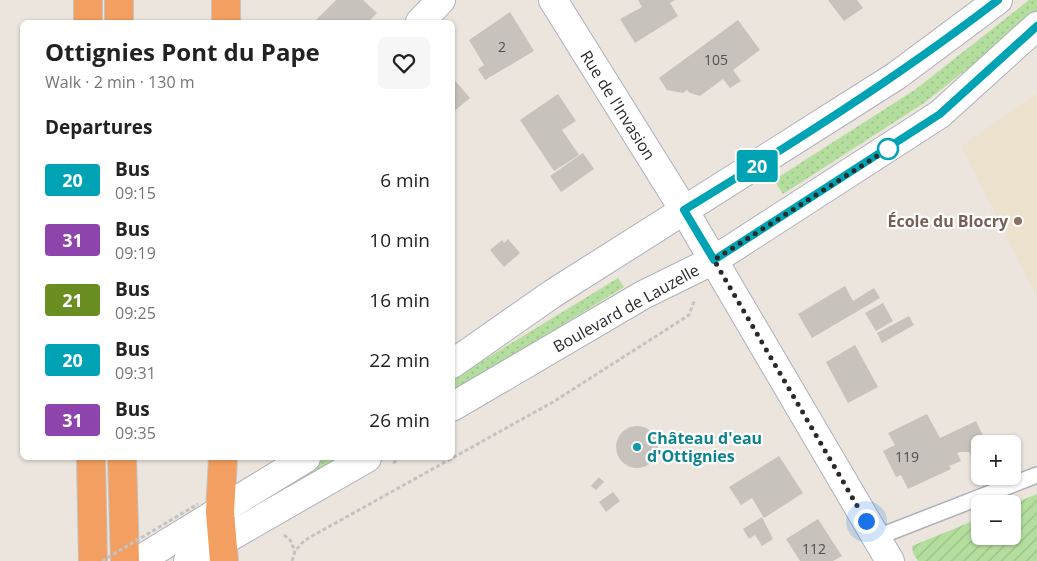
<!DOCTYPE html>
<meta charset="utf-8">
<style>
:root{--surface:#fff;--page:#f6f6f6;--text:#222;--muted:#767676}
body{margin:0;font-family:"Open Sans",sans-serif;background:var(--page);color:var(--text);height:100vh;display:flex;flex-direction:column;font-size:19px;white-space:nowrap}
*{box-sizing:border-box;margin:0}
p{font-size:16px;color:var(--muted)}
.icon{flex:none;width:28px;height:28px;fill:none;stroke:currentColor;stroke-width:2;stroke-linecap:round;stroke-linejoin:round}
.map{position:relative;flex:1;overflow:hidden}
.drawer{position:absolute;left:20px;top:20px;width:435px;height:440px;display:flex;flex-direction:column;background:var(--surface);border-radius:8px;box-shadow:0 1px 4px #0004}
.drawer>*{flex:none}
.badge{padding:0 10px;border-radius:4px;font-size:18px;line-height:32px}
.controls{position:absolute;left:971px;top:435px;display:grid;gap:10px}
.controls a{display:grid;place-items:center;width:50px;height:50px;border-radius:8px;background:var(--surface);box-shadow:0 1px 4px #0004;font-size:25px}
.you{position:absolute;width:25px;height:25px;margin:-12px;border:4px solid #fff;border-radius:50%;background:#1a73e8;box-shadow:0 0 0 8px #1a73e833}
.map>.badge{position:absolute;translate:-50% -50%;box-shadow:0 0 0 2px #fff}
h2{padding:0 25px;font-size:19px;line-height:45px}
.round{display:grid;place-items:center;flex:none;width:52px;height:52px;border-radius:8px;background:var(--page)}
.overview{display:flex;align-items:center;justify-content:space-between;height:85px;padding:0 25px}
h1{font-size:24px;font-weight:700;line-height:38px}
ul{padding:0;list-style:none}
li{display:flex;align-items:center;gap:15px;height:60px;padding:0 25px}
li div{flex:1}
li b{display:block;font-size:19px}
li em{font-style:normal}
li .badge{min-width:55px;font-weight:700;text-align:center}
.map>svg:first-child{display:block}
.education{fill:#ece2ce}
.grass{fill:url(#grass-dots)}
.garden{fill:url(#garden-furrows)}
.building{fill:#c7c3bc}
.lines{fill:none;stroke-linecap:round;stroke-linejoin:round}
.lane-casing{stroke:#aeb0ba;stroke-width:18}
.street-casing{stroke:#aeb0ba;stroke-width:30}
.secondary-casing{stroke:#aeb0ba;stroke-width:30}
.highway-casing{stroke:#c3c3c3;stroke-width:30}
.path{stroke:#c3c3c3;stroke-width:3;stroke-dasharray:4 2.5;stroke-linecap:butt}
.lane{stroke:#fff;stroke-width:15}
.street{stroke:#fff;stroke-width:28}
.secondary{stroke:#fff;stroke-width:28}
.highway{stroke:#f29f61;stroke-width:28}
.path-bridge{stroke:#c3c3c3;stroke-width:3;stroke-dasharray:4 2.5;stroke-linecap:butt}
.line-casing{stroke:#fff;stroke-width:11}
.line{stroke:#00a3b4;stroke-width:8}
.walk{stroke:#2a2a2a;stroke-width:5;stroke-dasharray:0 9}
.stop-dot{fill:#fff;stroke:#00a3b4;stroke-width:2.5}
.education-dot{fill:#8d6e63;stroke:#fff;stroke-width:2}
.culture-dot{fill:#0f9aa8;stroke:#fff;stroke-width:2}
.labels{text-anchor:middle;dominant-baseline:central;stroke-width:4.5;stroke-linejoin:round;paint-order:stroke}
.number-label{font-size:14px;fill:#51504e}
.street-label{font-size:16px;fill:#2a2a2a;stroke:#fff}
.education-label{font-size:16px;font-weight:bold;fill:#785e54;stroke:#fff;text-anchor:end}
.culture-label{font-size:16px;font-weight:bold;fill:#0d838f;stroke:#fff;text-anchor:start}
</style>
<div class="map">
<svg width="1037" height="561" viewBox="0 0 1037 561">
<defs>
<pattern id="grass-dots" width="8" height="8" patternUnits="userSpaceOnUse" patternTransform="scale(1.25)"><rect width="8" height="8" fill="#b4de9e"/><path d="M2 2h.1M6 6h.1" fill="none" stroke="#9bbf88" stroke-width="1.8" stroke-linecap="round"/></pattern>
<pattern id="garden-furrows" width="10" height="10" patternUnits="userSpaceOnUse" patternTransform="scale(1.25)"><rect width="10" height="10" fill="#b4de9e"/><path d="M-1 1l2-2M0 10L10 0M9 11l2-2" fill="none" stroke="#9bbf88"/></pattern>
</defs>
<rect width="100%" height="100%" fill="#ebe5dd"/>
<polygon class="education" points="1037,93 1037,296 962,146"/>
<g class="grass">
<polygon points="1029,0 1037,0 1037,14 924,103 783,194 774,180 916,89"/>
<polygon points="618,278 624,287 453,392 453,379"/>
<polygon points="324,458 346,458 236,525 229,517"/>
</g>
<polygon class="garden" points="1037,494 1037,561 918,561 913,553 912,546 980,518 980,536 1012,536 1013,504"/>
<g class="building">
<polygon points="336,0 363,0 377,13 368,22 314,22"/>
<polygon points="638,0 675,0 670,3 678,16 635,43 620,19 642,7"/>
<polygon points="828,0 857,0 863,8 844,21"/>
<polygon points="510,12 534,51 485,80 478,69 484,65 469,40"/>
<polygon points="738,20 760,50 733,70 741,81 730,88 723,79 700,96 690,93 687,90 683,93 667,90 659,78"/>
<polygon points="452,77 470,98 452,113"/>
<polygon points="558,94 576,121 562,130 579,155 554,171 520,120"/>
<polygon points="583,153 594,169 561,192 550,176"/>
<polygon points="508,239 520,253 504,267 490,250 502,240 504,243"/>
<polygon points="845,286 853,301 874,288 880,298 812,338 798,314"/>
<polygon points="883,303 893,321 876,331 865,313"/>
<polygon points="909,316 914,325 882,343 877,333"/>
<polygon points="855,345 878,387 848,403 826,362"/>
<polygon points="927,414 940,438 976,421 987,444 980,444 980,474 969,452 960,452 957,453 961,461 949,466 951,469 908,489 901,475 896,477 883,451 895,445 888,433"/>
<circle cx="637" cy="447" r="21"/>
<polygon points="779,456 803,493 764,518 752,498 741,505 729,487"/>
<polygon points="599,477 604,482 596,490 591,486"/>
<polygon points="613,492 620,501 606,512 599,502"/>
<polygon points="762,517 773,539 762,546 755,535 749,539 743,529"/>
<polygon points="818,519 842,556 833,561 800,561 786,539"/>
</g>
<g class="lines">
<g class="lane-casing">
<polyline id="lane" points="875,538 1037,475"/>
</g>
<g class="street-casing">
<g id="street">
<polyline points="553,0 684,210 890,561"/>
<polyline points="420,22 441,0"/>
</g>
</g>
<g class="secondary-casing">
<g id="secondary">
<polyline points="452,364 552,294 896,76 998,0"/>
<polyline points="452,407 643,295 714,260 920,127 940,114 1037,26"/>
<polyline points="138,561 306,458"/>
<polyline points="188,561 367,458"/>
</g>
</g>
<g class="highway-casing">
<g id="highway">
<polyline points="88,0 88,22"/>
<polyline points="119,22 119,0"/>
<polyline points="226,22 226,0"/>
<polyline points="91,458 93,561"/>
<polyline points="122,458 125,561"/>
<polyline points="223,458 220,512 224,561"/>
</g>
</g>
<g class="path">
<polyline points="393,463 401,458"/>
<polyline points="284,535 290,540 295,551"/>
<polyline points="292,561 295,551 305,540 553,402 689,315 695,299"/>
</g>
<use href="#lane" class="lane"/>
<use href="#street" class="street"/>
<use href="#secondary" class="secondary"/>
<use href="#highway" class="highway"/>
<polyline class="path-bridge" points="102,561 198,504"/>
</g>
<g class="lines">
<g class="line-casing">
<path id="line" d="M 998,0 C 898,77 792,144 684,210 L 714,260 L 940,114 L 1037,26"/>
</g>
<use href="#line" class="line"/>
<polyline class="walk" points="866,521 714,260 888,149"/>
</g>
<circle class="stop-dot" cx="888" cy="149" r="10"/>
<circle class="education-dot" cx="1018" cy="221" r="5"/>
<circle class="culture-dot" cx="637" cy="447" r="5"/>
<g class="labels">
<g class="number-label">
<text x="502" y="46">2</text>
<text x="716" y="59">105</text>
<text x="907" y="456">119</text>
<text x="814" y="548">112</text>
</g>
<g class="street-label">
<text transform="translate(618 105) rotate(58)">Rue de l'Invasion</text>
<text transform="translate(626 308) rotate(-29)">Boulevard de Lauzelle</text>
</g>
<g class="education-label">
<text x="1008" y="221">École du Blocry</text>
</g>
<g class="culture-label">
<text x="647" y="438">Château d'eau<tspan x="647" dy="18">d'Ottignies</tspan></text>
</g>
</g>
</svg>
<div class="controls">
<a>+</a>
<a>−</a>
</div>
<div class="you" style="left:866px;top:521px"></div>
<b class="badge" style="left:757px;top:166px;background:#00a3b4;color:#fff">20</b>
<section class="drawer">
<div class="overview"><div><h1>Ottignies Pont du Pape</h1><p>Walk · 2 min · 130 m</p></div><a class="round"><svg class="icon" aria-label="heart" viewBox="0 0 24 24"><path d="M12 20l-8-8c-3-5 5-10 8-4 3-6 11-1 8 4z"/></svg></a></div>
<h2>Departures</h2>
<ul>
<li><span class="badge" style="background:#00a3b4;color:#fff">20</span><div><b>Bus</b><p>09:15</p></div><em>6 min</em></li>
<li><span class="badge" style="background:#8e44ad;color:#fff">31</span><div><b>Bus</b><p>09:19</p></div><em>10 min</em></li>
<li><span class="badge" style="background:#6b8e23;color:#fff">21</span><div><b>Bus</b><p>09:25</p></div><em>16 min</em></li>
<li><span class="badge" style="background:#00a3b4;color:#fff">20</span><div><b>Bus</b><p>09:31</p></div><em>22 min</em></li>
<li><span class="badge" style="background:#8e44ad;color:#fff">31</span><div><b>Bus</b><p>09:35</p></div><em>26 min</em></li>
</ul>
</section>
</div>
